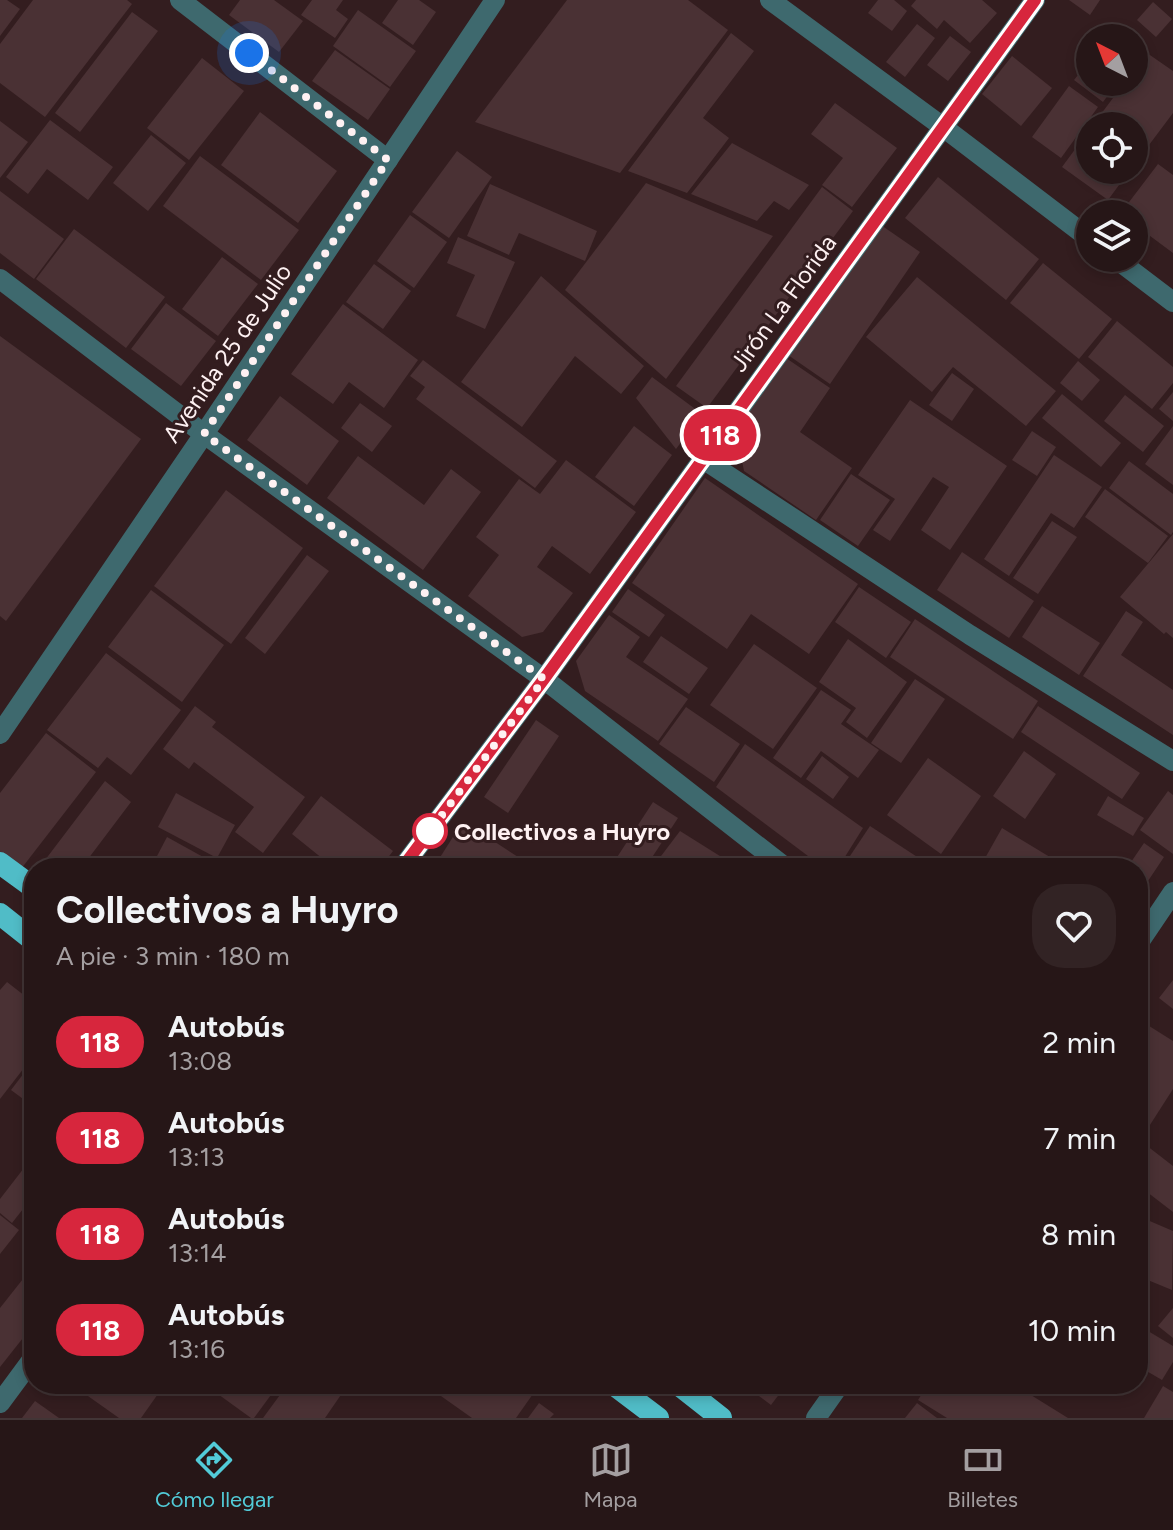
<!DOCTYPE html>
<html lang="es">
<meta charset="utf-8">
<style>
:root{--surface:#261617;--page:#322324;--text:#f1f3f6;--muted:#a49fa1;--line:#423536;--accent:#52cbd8}
body{margin:0;font-family:Figtree,sans-serif;background:var(--page);color:var(--text);height:100vh;display:flex;flex-direction:column;font-size:30px;white-space:nowrap}
*{box-sizing:border-box;margin:0}
p{font-size:26px;color:var(--muted)}
.icon{flex:none;width:44px;height:44px;fill:none;stroke:currentColor;stroke-width:2;stroke-linecap:round;stroke-linejoin:round}
.map{position:relative;flex:1;overflow:hidden}
.sheet{position:absolute;left:24px;top:858px;width:1124px;height:536px;display:flex;flex-direction:column;background:var(--surface);border-radius:32px;box-shadow:0 4px 12px #0003,0 0 0 2px var(--line)}
.sheet>*{flex:none}
.badge{padding:0 16px;border-radius:26px;font-size:28px;line-height:52px}
.needle{width:52px;rotate:318deg}
.tools{position:absolute;left:1076px;top:24px;display:grid;gap:16px}
.tools a{display:grid;place-items:center;width:72px;height:72px;border-radius:50%;background:var(--surface);box-shadow:0 4px 12px #0003,0 0 0 2px var(--line);font-size:40px}
.you{position:absolute;width:40px;height:40px;margin:-20px;border:6px solid #fff;border-radius:50%;background:#1a73e8;box-shadow:0 0 0 12px #1a73e833}
.map>.badge{position:absolute;translate:-50% -50%;box-shadow:0 0 0 4px #fff}
.round{display:grid;place-items:center;flex:none;width:84px;height:84px;border-radius:32px;background:var(--page)}
.summary{display:flex;align-items:center;justify-content:space-between;height:136px;padding:0 32px}
h1{font-size:38px;font-weight:700;line-height:60px}
ul{padding:0;list-style:none}
li{display:flex;align-items:center;gap:24px;height:96px;padding:0 32px}
li div{flex:1}
li b{display:block;font-size:30px}
li em{font-style:normal}
li .badge{min-width:88px;font-weight:700;text-align:center}
.dock{display:flex;justify-content:space-around;align-items:center;height:112px;border-top:2px solid var(--line);background:var(--surface);font-size:22px;color:var(--muted)}
.dock a{display:grid;justify-items:center;gap:4px}
.dock .selected{color:var(--accent)}
.map>svg:first-child{display:block}
.building{fill:#4a3134}
.lines{fill:none;stroke-linecap:round;stroke-linejoin:round}
.minor{stroke:#3e696e;stroke-width:20}
.trunk{stroke:#50bcc7;stroke-width:22}
.line-casing{stroke:#fff;stroke-width:18}
.line{stroke:#d7263d;stroke-width:12}
.walk{stroke:#fef1f2;stroke-width:8;stroke-dasharray:0 14.4}
.stop-dot{fill:#fff;stroke:#d7263d;stroke-width:4}
.labels{text-anchor:middle;dominant-baseline:central;stroke-width:6;stroke-linejoin:round;paint-order:stroke}
.street-label{font-size:24px;fill:#fef1f2;stroke:#331d1f}
.stop-label{font-size:24px;font-weight:bold;fill:#fef1f2;stroke:#331d1f;text-anchor:start}
</style>
<div class="map">
<svg width="1173" height="1418" viewBox="0 0 1173 1418">
<rect width="100%" height="100%" fill="#331d1f"/>
<g class="building">
<polygon points="0,0 7,0 20,9 0,36"/>
<polygon points="33,0 127,0 132,4 45,117 0,83 0,44"/>
<polygon points="240,0 274,0 303,21 279,52 229,15"/>
<polygon points="312,0 343,0 336,10 348,19 335,38 301,15"/>
<polygon points="398,0 419,0 436,12 413,45 382,23"/>
<polygon points="567,0 688,0 728,30 620,173 475,122"/>
<polygon points="878,0 894,0 907,11 892,31 868,13"/>
<polygon points="916,0 982,0 997,13 970,43 944,20 937,29 911,6"/>
<polygon points="1069,0 1100,0 1090,15"/>
<polygon points="1153,2 1172,19 1156,37 1137,20"/>
<polygon points="358,10 416,51 390,87 333,46"/>
<polygon points="132,12 158,31 80,132 55,113"/>
<polygon points="917,24 935,38 905,77 886,62"/>
<polygon points="731,33 754,51 703,118 729,138 687,193 628,171"/>
<polygon points="950,36 971,52 948,81 927,65"/>
<polygon points="335,50 390,89 368,120 312,81"/>
<polygon points="1147,53 1173,71 1173,113 1134,165 1134,126 1092,126 1125,82 1134,82 1134,70"/>
<polygon points="1012,56 1052,88 1021,126 982,94"/>
<polygon points="202,58 244,91 189,160 147,128"/>
<polygon points="1090,60 1090,82 1118,82 1103,102 1074,80"/>
<polygon points="1069,86 1098,107 1061,158 1032,137"/>
<polygon points="835,103 897,148 852,207 822,185 843,158 811,134"/>
<polygon points="260,112 337,171 298,223 221,165"/>
<polygon points="50,120 113,167 88,200 47,169 28,194 6,177"/>
<polygon points="0,121 28,142 0,178"/>
<polygon points="1090,129 1090,170 1130,170 1108,200 1062,167"/>
<polygon points="151,135 186,163 148,211 113,183"/>
<polygon points="732,143 809,185 789,210 774,201 757,221 691,194"/>
<polygon points="457,151 492,177 449,238 412,212"/>
<polygon points="200,156 299,230 261,280 163,206"/>
<polygon points="1158,164 1173,175 1173,253 1134,224 1134,214 1120,214"/>
<polygon points="938,177 1039,259 1006,300 905,218"/>
<polygon points="646,183 773,236 666,379 565,290"/>
<polygon points="490,184 597,231 585,261 519,233 509,255 467,236"/>
<polygon points="822,187 853,211 707,408 676,386"/>
<polygon points="0,191 64,239 34,279 0,253"/>
<polygon points="410,215 447,242 414,288 377,261"/>
<polygon points="878,223 920,252 830,384 788,355"/>
<polygon points="74,229 165,297 126,348 36,279"/>
<polygon points="458,237 515,262 485,329 456,316 475,275 447,263"/>
<polygon points="222,257 258,284 218,336 182,309"/>
<polygon points="1043,263 1112,319 1079,359 1010,303"/>
<polygon points="374,264 411,291 383,329 346,302"/>
<polygon points="541,276 644,366 621,394 575,356 522,427 461,382"/>
<polygon points="917,277 1056,391 1026,426 953,367 932,392 866,337"/>
<polygon points="166,303 216,341 181,386 131,349"/>
<polygon points="343,304 418,360 384,408 349,382 333,404 291,374"/>
<polygon points="1117,321 1173,367 1173,383 1152,409 1088,357"/>
<polygon points="0,336 141,439 6,621 0,616"/>
<polygon points="786,358 830,388 800,432 852,468 816,520 744,471 736,430"/>
<polygon points="423,360 557,461 535,488 416,399 425,387 410,376"/>
<polygon points="1078,361 1100,380 1082,401 1060,383"/>
<polygon points="952,373 974,389 952,421 929,405"/>
<polygon points="652,377 702,414 676,449 636,398"/>
<polygon points="1173,392 1173,421 1159,409"/>
<polygon points="1062,394 1121,443 1101,467 1042,418"/>
<polygon points="1125,395 1164,426 1143,452 1104,421"/>
<polygon points="280,396 339,441 307,485 247,440"/>
<polygon points="910,400 1007,466 950,550 921,530 949,487 933,477 890,541 873,530 895,499 858,475"/>
<polygon points="360,403 392,426 372,452 341,428"/>
<polygon points="634,426 672,455 634,506 595,477"/>
<polygon points="1173,426 1173,485 1145,464"/>
<polygon points="1032,431 1056,447 1037,476 1012,460"/>
<polygon points="1054,455 1102,487 1074,528 1051,513 1009,576 984,559"/>
<polygon points="358,456 424,505 451,469 481,492 423,570 327,498"/>
<polygon points="566,460 636,512 590,574 552,546 537,567 573,593 543,632 522,637 468,596 499,555 476,537 519,479 540,494"/>
<polygon points="1129,461 1173,494 1173,532 1171,535 1109,488"/>
<polygon points="851,474 890,500 858,546 820,520"/>
<polygon points="705,478 858,584 809,654 751,614 727,649 632,583"/>
<polygon points="1105,489 1168,536 1148,563 1085,517"/>
<polygon points="226,490 303,548 231,644 154,586"/>
<polygon points="1052,521 1077,537 1038,594 1013,578"/>
<polygon points="1173,534 1173,638 1166,632 1164,634 1120,597"/>
<polygon points="962,552 1034,601 1009,638 937,590"/>
<polygon points="307,555 329,571 265,654 245,638"/>
<polygon points="859,587 911,622 886,658 835,622"/>
<polygon points="628,589 665,615 649,637 612,612"/>
<polygon points="151,590 224,645 182,702 108,647"/>
<polygon points="1042,606 1100,643 1079,675 1022,637"/>
<polygon points="1126,611 1143,622 1121,655 1173,690 1173,735 1083,676"/>
<polygon points="609,615 640,637 626,657 688,699 658,741 585,691 576,661"/>
<polygon points="915,619 1038,701 1013,739 890,657"/>
<polygon points="661,636 708,668 689,694 643,662"/>
<polygon points="848,639 907,682 867,738 846,722 856,708 819,682"/>
<polygon points="754,644 817,688 773,749 710,705"/>
<polygon points="106,653 181,710 131,775 107,757 98,768 47,730"/>
<polygon points="915,679 945,699 901,763 871,743"/>
<polygon points="821,690 851,710 841,724 879,750 858,778 821,751 801,778 773,758"/>
<polygon points="195,706 216,722 212,727 305,797 263,853 235,832 254,807 194,762 189,769 163,749"/>
<polygon points="1038,706 1140,773 1122,799 1021,732"/>
<polygon points="686,707 740,744 714,782 659,744"/>
<polygon points="536,720 559,736 508,813 484,797"/>
<polygon points="46,733 96,772 21,869 0,853 0,793"/>
<polygon points="745,744 863,828 838,868 824,868 716,787"/>
<polygon points="1024,751 1056,774 1025,819 993,796"/>
<polygon points="822,756 849,777 833,799 806,779"/>
<polygon points="928,758 981,796 941,854 887,815"/>
<polygon points="105,781 131,802 88,859 100,868 39,868"/>
<polygon points="1168,791 1173,795 1173,854 1140,830"/>
<polygon points="176,793 235,825 217,858 158,827"/>
<polygon points="321,796 393,851 380,868 316,868 323,859 292,834"/>
<polygon points="1108,796 1144,818 1133,836 1097,815"/>
<polygon points="653,802 678,818 645,868 610,868"/>
<polygon points="463,821 535,868 451,868 439,859"/>
<polygon points="870,826 934,868 842,868"/>
<polygon points="1002,828 1068,868 998,868 984,860"/>
<polygon points="680,831 739,868 652,868"/>
<polygon points="167,837 223,868 176,868 156,858"/>
<polygon points="1144,843 1164,857 1144,887 1138,883 1138,868 1127,868"/>
<polygon points="1173,980 1173,1009 1159,998"/>
<polygon points="7,982 34,1003 34,1055 0,1099 0,990"/>
<polygon points="1138,1019 1173,1041 1173,1089 1148,1128 1138,1122"/>
<polygon points="34,1060 34,1107 11,1090"/>
<polygon points="1142,1142 1173,1166 1173,1212 1138,1185 1138,1147"/>
<polygon points="34,1155 34,1195 12,1223 0,1213 0,1199"/>
<polygon points="0,1215 19,1230 0,1254"/>
<polygon points="1138,1216 1173,1231 1172,1290 1138,1276"/>
<polygon points="34,1265 34,1324 0,1367 0,1308"/>
<polygon points="1173,1308 1173,1338 1158,1326"/>
<polygon points="1138,1325 1173,1346 1173,1362 1162,1380 1138,1366"/>
<polygon points="71,1384 165,1384 141,1418 119,1418"/>
<polygon points="204,1384 279,1384 254,1418 251,1418"/>
<polygon points="288,1384 345,1384 347,1386 325,1418 263,1418"/>
<polygon points="424,1384 540,1384 516,1418 472,1418"/>
<polygon points="743,1384 787,1384 771,1405"/>
<polygon points="928,1384 1013,1384 1068,1418 947,1418 918,1400"/>
<polygon points="1163,1386 1173,1392 1173,1418 1144,1418"/>
<polygon points="35,1401 59,1418 22,1418"/>
<polygon points="539,1403 554,1414 550,1418 528,1418"/>
<polygon points="917,1403 937,1418 905,1418"/>
</g>
<g class="lines">
<g class="minor">
<polyline points="180,0 388,160"/>
<polyline points="770,0 943,127 1090,239"/>
<polyline points="1115,258 1173,302"/>
<polyline points="0,279 204,434 544,679 786,868"/>
<polyline points="703,459 970,635 1173,761"/>
<polyline points="0,734 204,434 495,0"/>
<polyline points="402,868 544,679 1035,0"/>
<polyline points="1138,944 1173,892"/>
<polyline points="0,1403 34,1357"/>
<polyline points="816,1418 840,1384"/>
</g>
<g class="trunk">
<polyline points="0,863 34,888"/>
<polyline points="0,914 34,941"/>
<polyline points="613,1384 658,1418"/>
<polyline points="678,1384 721,1418"/>
</g>
</g>
<g class="lines">
<g class="line-casing">
<polyline id="line" points="402,868 544,679 1035,0"/>
</g>
<use href="#line" class="line"/>
<polyline class="walk" points="249,53 388,160 204,434 544,679 430,831"/>
</g>
<circle class="stop-dot" cx="430" cy="831" r="16"/>
<g class="labels">
<g class="street-label">
<text transform="translate(783 303) rotate(-54)">Jirón La Florida</text>
<text transform="translate(227 353) rotate(-56)">Avenida 25 de Julio</text>
</g>
<g class="stop-label">
<text x="454" y="831">Collectivos a Huyro</text>
</g>
</g>
</svg>
<div class="tools">
<a><svg class="needle" viewBox="-14 -14 28 28"><path d="M0-13l5 13h-10z" fill="#e53935"/><path d="M0 13l5-13h-10z" fill="#a49fa1"/></svg></a>
<a><svg class="icon" aria-label="locate" viewBox="0 0 24 24"><circle cx="12" cy="12" r="6"/><path d="M12 2v4M12 18v4M2 12h4M18 12h4"/></svg></a>
<a><svg class="icon" aria-label="layers" viewBox="0 0 24 24"><path d="M12 4l9 5-9 5-9-5zM3 14l9 5 9-5"/></svg></a>
</div>
<div class="you" style="left:249px;top:53px"></div>
<b class="badge" style="left:720px;top:435px;background:#d7263d;color:#fff">118</b>
<section class="sheet">
<div class="summary"><div><h1>Collectivos a Huyro</h1><p>A pie · 3 min · 180 m</p></div><a class="round"><svg class="icon" aria-label="heart" viewBox="0 0 24 24"><path d="M12 20l-8-8c-3-5 5-10 8-4 3-6 11-1 8 4z"/></svg></a></div>
<ul>
<li><span class="badge" style="background:#d7263d;color:#fff">118</span><div><b>Autobús</b><p>13:08</p></div><em>2 min</em></li>
<li><span class="badge" style="background:#d7263d;color:#fff">118</span><div><b>Autobús</b><p>13:13</p></div><em>7 min</em></li>
<li><span class="badge" style="background:#d7263d;color:#fff">118</span><div><b>Autobús</b><p>13:14</p></div><em>8 min</em></li>
<li><span class="badge" style="background:#d7263d;color:#fff">118</span><div><b>Autobús</b><p>13:16</p></div><em>10 min</em></li>
</ul>
</section>
</div>
<nav class="dock">
<a class="selected"><svg class="icon" aria-label="directions" viewBox="0 0 24 24"><path d="M12 3l9 9-9 9-9-9zM9 14v-3h6M13 9l2 2-2 2"/></svg>Cómo llegar</a>
<a><svg class="icon" aria-label="map" viewBox="0 0 24 24"><path d="M3 6l6-2 6 2 6-2v14l-6 2-6-2-6 2zM9 4v14M15 6v14"/></svg>Mapa</a>
<a><svg class="icon" aria-label="tickets" viewBox="0 0 24 24"><path d="M3 7h18v10H3zM15 7v10"/></svg>Billetes</a>
</nav>
